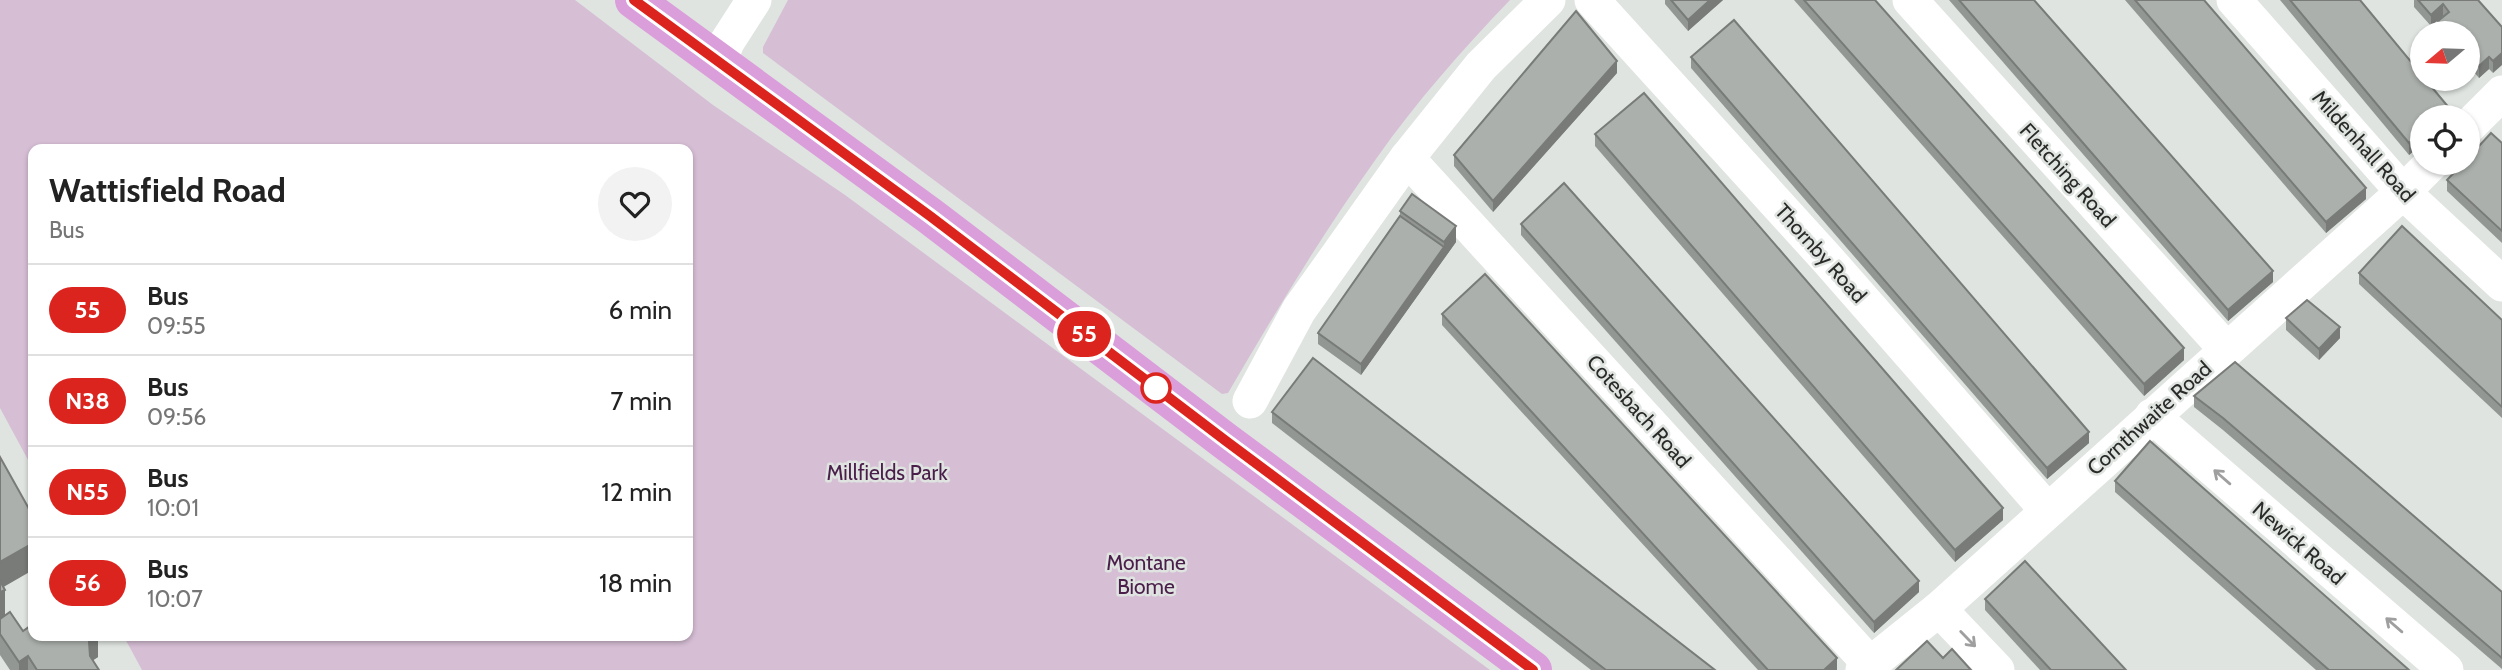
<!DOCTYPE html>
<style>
:root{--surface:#fff;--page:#f2f2f2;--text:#222;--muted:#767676;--line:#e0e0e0}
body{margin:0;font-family:Cabin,sans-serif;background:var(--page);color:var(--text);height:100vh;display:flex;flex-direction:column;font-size:26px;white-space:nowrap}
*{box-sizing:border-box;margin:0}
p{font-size:23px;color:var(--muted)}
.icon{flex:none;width:38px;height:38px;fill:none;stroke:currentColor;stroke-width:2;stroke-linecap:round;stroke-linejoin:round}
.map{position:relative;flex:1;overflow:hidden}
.details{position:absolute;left:28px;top:144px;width:665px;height:497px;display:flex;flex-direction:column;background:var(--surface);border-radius:14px;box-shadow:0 2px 5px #0004}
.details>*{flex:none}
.badge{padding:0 14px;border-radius:23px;font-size:24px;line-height:46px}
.needle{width:46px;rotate:251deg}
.fabs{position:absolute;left:2410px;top:21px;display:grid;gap:14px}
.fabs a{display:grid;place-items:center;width:70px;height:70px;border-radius:50%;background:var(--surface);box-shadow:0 2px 5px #0004;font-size:35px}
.map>.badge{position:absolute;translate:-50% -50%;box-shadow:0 0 0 4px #fff}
.round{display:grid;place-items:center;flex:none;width:74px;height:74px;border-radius:37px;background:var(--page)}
.headline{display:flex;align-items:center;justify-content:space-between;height:119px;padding:0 21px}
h1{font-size:33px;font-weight:700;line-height:52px}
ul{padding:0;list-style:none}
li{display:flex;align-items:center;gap:21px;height:91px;padding:0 21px;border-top:2px solid var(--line)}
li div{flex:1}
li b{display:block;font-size:26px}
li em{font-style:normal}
li .badge{min-width:77px;font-weight:700;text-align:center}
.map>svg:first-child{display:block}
.green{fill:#d6bed5}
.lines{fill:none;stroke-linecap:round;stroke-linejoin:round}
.minor{stroke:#fff;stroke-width:35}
.major{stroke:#da9eda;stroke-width:38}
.wall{fill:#939794}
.shaded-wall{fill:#787b78}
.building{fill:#abb0ac;stroke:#787b78;stroke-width:2}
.oneway{stroke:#9f9f9f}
.line-casing{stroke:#fff;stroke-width:16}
.line{stroke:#dc241f;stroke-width:10}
.stop-dot{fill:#fff;stroke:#dc241f;stroke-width:3.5}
.labels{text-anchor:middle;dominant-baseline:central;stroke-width:5;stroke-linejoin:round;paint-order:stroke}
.street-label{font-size:21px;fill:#292a29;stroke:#dfe4e0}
.park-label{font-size:21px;fill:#4a1d4a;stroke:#dfe4e0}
</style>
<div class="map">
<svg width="2502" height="670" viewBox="0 0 2502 670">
<rect width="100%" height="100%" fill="#dfe4e0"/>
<g class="green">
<polygon points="0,0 575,0 713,105 845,195 1490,670 142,670 123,635 688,635 688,149 33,149 33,469 0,408"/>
<path d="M 788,0 L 1510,0 C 1462,50 1416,102 1376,159 C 1322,234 1275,313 1228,393 L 1222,394 L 763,53 L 763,47 Z"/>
</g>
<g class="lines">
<g class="minor">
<polyline points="1592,0 1828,260 2047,510"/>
<polyline points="1910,0 2226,349"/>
<polyline points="2234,0 2403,192 2502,284"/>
<polyline points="719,63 727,42 754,0"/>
<polyline points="2468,127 2502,93"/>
<polyline points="1407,158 1870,664"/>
<polyline points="1250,401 1299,310 1407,158 1481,66 1548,0"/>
<polyline points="2152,416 2446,670"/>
<polyline points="1939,609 1997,670"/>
<polyline points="1863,670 1939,609 2403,192 2432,163"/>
</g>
<polyline class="major" points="634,0 930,216 1225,441 1533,670"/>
</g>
<g class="wall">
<polygon points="1665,0 1723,0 1688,31 1665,4"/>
<polygon points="1794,0 1875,0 2184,360 2144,396"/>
<polygon points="1949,0 2034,0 2273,282 2228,321"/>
<polygon points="2125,0 2204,0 2366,199 2326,233"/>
<polygon points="2280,0 2360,0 2450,117 2422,117 2422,144 2409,155"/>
<polygon points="2414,0 2478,0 2502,27 2493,73 2489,69 2479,78 2468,65 2468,33 2439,33 2438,21 2443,17 2443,16 2431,26 2414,7"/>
<polygon points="1691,57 2089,443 2047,479 1691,68"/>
<polygon points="1617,73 1493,212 1454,166 1454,155"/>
<polygon points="1595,134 2003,520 1955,562 1595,146"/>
<polygon points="2502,143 2502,243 2447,191 2447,180"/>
<polygon points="1400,211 1456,242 1361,375 1318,344 1318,333 1400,216"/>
<polygon points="1521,224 1919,592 1874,633 1521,235"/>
<polygon points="2359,273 2502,320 2502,418 2359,284"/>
<polygon points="1442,314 1837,670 1758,670 1442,325"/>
<polygon points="2286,318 2340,338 2319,360 2286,330"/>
<polygon points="2194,396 2502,592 2502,669 2223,430 2194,407"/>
<polygon points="1272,412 1715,670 1591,670 1272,423"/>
<polygon points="0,457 5,616 23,631 98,657 93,660 99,670 10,670 0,655"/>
<polygon points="2115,481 2409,670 2316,670 2115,492"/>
<polygon points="1985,599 2126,670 2040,670 1985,610"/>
</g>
<g class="shaded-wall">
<polygon points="1710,0 1723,0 1688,31 1688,20"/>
<polygon points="2443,4 2443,16 2431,26 2431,15"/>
<polygon points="2502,53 2502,65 2493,73 2493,61"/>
<polygon points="2489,57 2489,69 2479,78 2479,66"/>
<polygon points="1617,61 1617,73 1493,212 1493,201"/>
<polygon points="2450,109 2450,117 2441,117"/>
<polygon points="2422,133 2422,144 2409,155 2409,143"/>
<polygon points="2366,188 2366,199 2326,233 2326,222"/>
<polygon points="1456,226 1456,242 1361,375 1361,364 1444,247 1444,242"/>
<polygon points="2273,271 2273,282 2228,321 2228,310"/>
<polygon points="2340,327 2340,338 2319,360 2319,349"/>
<polygon points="2184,348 2184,360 2144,396 2144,384"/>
<polygon points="2089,432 2089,443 2047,479 2047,468"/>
<polygon points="2003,508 2003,520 1955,562 1955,550"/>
<polygon points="33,543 33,570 0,589 0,562"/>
<polygon points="1919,581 1919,592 1874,633 1874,622"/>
<polygon points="5,590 5,616 0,619 0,592"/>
<polygon points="98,636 98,657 89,663 89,642"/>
<polygon points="28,656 28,670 19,670 19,662"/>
<polygon points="1837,658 1837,670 1824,670"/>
</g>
<g class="building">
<polygon points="1671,0 1710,0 1688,20"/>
<polygon points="1804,0 1875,0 2184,348 2144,384"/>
<polygon points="1959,0 2034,0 2273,271 2228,310"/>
<polygon points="2135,0 2204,0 2366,188 2326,222"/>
<polygon points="2290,0 2360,0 2422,75 2422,79 2425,79 2450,109 2441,117 2422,117 2422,133 2409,143"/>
<polygon points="2418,0 2478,0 2502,27 2502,53 2493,61 2489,57 2479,66 2468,53 2468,43 2472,38 2466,30 2462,33 2449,33 2438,21 2449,12 2443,4 2431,15"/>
<polygon points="1576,11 1617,61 1493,201 1454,155"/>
<polygon points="1734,20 2089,432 2047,468 1691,57"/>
<polygon points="1644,93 2003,508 1955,550 1595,134"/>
<polygon points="2491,133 2502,143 2502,231 2447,180 2463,163 2468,163 2468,158"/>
<polygon points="1564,183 1919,581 1874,622 1521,224"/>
<polygon points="1412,194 1456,226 1444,242 1400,211"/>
<polygon points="1400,216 1444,247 1361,364 1318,333"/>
<polygon points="2402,226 2502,320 2502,407 2359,273"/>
<polygon points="1485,274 1837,658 1824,670 1768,670 1442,314"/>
<polygon points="2307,300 2340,327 2319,349 2286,318"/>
<polygon points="1313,358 1715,670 1606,670 1272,412"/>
<polygon points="2235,362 2502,592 2502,658 2223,418 2194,396"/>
<polygon points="2150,441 2409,670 2329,670 2115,481"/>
<polygon points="0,457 33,516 33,543 0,562"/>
<polygon points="2025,561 2126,670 2051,670 1985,599"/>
<polygon points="0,581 5,590 0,592"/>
<polygon points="10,612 23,631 33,624 33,635 97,635 98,636 89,642 90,656 99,670 37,670 28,656 19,662 0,634 0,619"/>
<polygon points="1927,641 1943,658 1952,649 1971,670 1896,670"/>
</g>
<defs><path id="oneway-shaft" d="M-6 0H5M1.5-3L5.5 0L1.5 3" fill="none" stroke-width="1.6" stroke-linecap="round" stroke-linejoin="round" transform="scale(1.75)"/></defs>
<g class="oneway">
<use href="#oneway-shaft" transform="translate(2222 477) rotate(-139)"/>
<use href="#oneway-shaft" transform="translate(2394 625) rotate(-139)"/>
<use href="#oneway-shaft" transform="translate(1968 639) rotate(46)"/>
</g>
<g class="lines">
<g class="line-casing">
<polyline id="line" points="634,0 930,216 1226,441 1533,670"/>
</g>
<use href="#line" class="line"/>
</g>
<circle class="stop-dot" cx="1156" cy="388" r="14"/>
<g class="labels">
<g class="street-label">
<text transform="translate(2364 146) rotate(48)">Mildenhall Road</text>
<text transform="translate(2068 175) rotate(48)">Fletching Road</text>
<text transform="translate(1821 253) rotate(48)">Thornby Road</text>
<text transform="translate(1639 411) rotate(48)">Cotesbach Road</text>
<text transform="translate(2149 418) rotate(-42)">Cornthwaite Road</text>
<text transform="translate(2299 543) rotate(41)">Newick Road</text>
</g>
<g class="park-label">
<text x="887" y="472">Millfields Park</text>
<text x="1146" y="562">Montane<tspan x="1146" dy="24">Biome</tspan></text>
</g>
</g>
</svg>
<div class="fabs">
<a><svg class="needle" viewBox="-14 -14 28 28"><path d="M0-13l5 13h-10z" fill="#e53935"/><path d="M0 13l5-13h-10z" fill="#767676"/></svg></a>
<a><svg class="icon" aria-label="locate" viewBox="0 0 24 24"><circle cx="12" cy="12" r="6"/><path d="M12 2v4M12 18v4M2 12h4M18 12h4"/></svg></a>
</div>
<b class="badge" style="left:1084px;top:334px;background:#dc241f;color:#fff">55</b>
<section class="details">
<div class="headline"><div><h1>Wattisfield Road</h1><p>Bus</p></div><a class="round"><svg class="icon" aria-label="heart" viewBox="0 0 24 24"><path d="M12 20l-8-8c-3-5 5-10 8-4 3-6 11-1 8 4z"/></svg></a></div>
<ul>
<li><span class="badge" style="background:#dc241f;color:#fff">55</span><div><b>Bus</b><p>09:55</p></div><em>6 min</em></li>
<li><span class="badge" style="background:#dc241f;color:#fff">N38</span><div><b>Bus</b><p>09:56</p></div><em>7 min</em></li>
<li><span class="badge" style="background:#dc241f;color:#fff">N55</span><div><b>Bus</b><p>10:01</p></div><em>12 min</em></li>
<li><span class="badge" style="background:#dc241f;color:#fff">56</span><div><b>Bus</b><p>10:07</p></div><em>18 min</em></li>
</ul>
</section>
</div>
